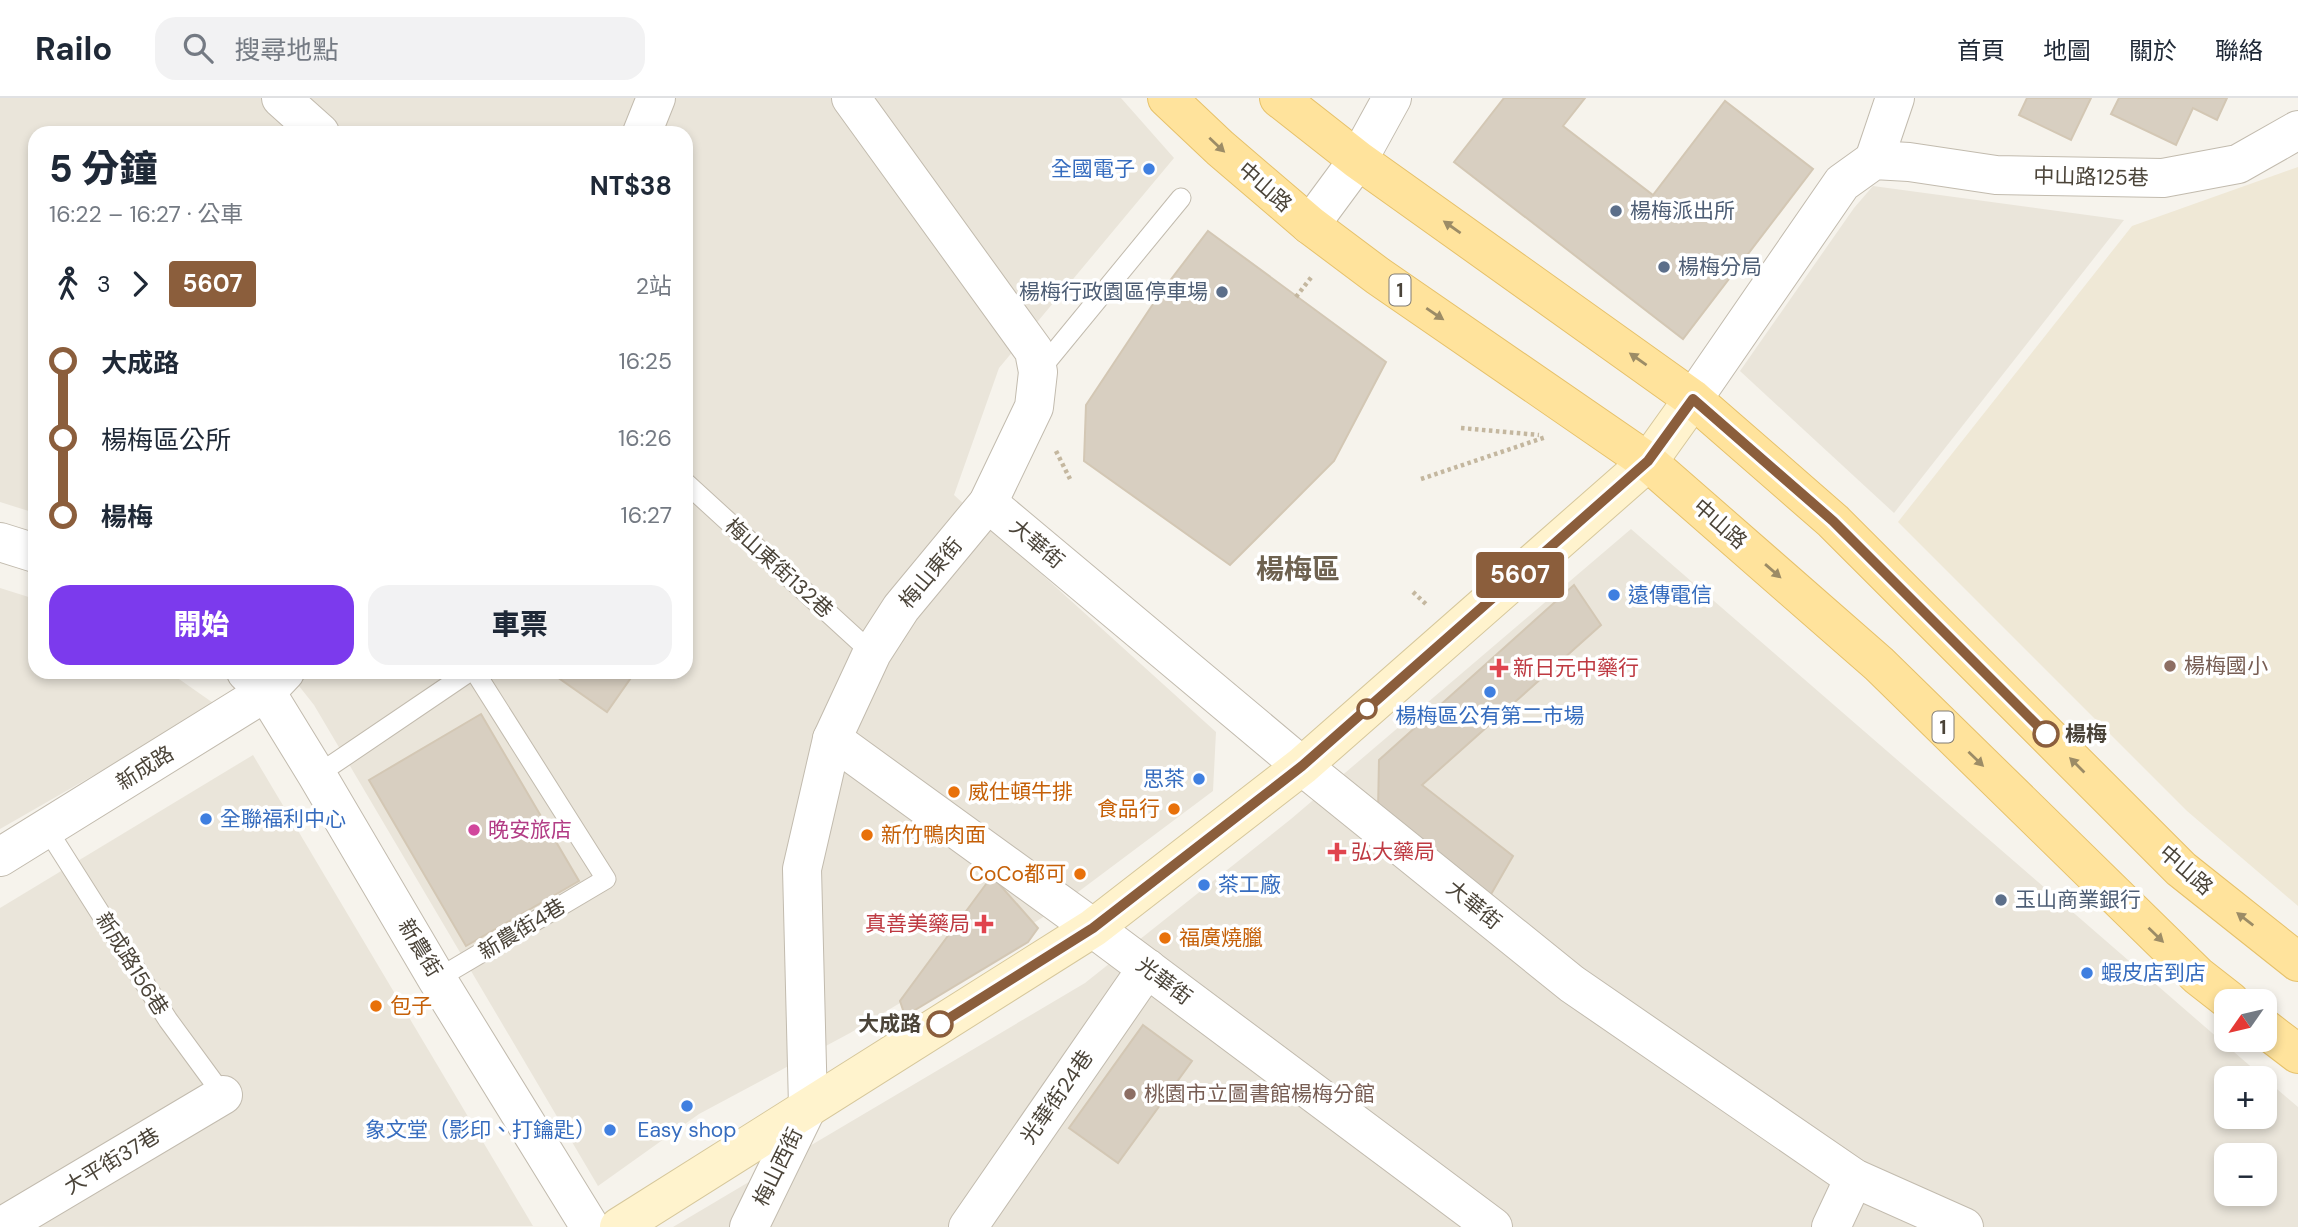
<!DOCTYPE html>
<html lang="zh-TW">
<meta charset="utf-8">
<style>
:root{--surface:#fff;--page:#f2f2f3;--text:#1f2937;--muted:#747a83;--line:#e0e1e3;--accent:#7c3aed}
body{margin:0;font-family:"DM Sans","Noto Sans TC",sans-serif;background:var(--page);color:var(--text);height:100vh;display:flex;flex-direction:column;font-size:26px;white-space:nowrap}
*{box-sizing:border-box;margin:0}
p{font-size:23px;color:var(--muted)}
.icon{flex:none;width:38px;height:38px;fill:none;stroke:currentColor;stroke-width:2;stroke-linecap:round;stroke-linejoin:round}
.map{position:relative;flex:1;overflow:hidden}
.sheet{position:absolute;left:28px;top:28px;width:665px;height:553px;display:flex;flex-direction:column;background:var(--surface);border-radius:21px;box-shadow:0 4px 10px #0003}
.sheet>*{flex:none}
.badge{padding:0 14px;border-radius:5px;font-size:24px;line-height:46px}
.needle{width:46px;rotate:236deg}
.buttons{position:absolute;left:2214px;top:891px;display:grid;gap:14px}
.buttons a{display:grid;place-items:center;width:63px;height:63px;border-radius:14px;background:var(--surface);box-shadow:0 4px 10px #0003;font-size:35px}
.map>.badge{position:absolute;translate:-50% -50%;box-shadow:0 0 0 4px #fff}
.legs{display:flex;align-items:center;gap:10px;height:77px;padding:0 21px;font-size:23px}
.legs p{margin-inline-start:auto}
.head{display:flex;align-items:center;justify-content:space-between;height:119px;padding:0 21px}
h1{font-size:38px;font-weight:800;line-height:52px}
.cta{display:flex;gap:14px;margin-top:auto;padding:14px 21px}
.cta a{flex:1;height:80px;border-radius:21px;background:var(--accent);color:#fff;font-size:28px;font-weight:800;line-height:80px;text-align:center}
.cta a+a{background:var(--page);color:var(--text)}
ul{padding:0 21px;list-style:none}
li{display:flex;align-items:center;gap:24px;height:77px;font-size:26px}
li i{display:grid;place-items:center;width:10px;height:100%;margin:0 9px;background:currentColor}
li i::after{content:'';width:18px;height:18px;margin:-9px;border:5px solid;border-radius:50%;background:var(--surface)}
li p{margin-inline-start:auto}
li:first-child i{background:linear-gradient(#0000 50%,currentColor 0)}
li:last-child i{background:linear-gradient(currentColor 50%,#0000 0)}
header{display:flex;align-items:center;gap:42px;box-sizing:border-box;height:98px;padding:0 35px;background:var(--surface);border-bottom:2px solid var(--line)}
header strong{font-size:33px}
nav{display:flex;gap:38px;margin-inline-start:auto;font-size:24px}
.search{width:490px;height:63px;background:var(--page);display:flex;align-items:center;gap:18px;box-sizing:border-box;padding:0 24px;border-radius:21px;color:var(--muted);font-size:26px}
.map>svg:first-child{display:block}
.residential{fill:#eae5da;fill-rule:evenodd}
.education{fill:#efe8d6}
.building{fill:#d8cfc1;stroke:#d3c7b4;stroke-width:2}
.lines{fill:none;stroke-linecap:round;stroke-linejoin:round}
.service-casing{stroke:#c2bbae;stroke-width:21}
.minor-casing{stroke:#c2bbae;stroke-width:40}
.tertiary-casing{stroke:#c2bbae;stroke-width:40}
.secondary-casing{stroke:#d6c79b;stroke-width:40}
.primary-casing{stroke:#e6c16a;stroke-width:40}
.path{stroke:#c4b79f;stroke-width:4.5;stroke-dasharray:3.5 3.5;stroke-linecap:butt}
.service{stroke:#fff;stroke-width:19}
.minor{stroke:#fff;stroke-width:38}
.tertiary{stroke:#fff;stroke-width:38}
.secondary{stroke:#fff3cd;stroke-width:38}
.primary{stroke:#ffe39c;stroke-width:38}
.oneway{fill:#9c8c66}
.line-1-casing{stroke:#fff;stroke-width:16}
.line-1{stroke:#8b5e3c;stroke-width:10}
.shop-dot{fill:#3f7fe0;stroke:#fff;stroke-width:2.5}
.service-dot{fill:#5c6f8a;stroke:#fff;stroke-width:2.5}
.education-dot{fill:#8d6e63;stroke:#fff;stroke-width:2.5}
.health-dot{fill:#e0444e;stroke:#fff;stroke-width:2.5}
.stop-1-dot{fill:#fff;stroke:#8b5e3c;stroke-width:3.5}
.food-dot{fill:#e8710a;stroke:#fff;stroke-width:2.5}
.hotel-dot{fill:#d1479c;stroke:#fff;stroke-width:2.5}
.labels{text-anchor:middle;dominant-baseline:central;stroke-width:7;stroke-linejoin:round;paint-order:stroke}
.shield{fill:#fff;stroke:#817c74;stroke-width:2}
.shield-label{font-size:19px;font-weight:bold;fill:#4b4439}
.shop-label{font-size:21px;fill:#366cbe;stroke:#fff;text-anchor:start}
.street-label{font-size:21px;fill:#4b4439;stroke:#fff}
.service-label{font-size:21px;fill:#4e5e75;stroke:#fff;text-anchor:start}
.education-label{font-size:21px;fill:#785e54;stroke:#fff;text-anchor:start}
.health-label{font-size:21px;fill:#be3a42;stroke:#fff;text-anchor:start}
.stop-label{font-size:21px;font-weight:bold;fill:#4b4439;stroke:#fff;text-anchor:start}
.food-label{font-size:21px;fill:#c56008;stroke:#fff;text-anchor:start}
.hotel-label{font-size:21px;fill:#b23c85;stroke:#fff;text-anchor:start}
.district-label{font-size:28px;font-weight:bold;fill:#6e6250;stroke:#fff}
</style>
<header>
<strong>Railo</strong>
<div class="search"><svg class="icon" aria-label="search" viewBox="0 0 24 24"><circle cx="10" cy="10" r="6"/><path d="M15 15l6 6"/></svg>搜尋地點</div>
<nav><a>首頁</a><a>地圖</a><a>關於</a><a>聯絡</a></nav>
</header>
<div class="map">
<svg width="2298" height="1129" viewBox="0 0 2298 1129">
<rect width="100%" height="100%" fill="#f6f3ec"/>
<g class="residential">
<polygon points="0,0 1121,0 1174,60 999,270 954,397 1216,634 1213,693 1050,815 850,935 699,1016 598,1088 314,607 288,574 686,574 686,35 35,35 35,415 0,404"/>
<polygon points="1873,88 2124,122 1894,415 1740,273 1854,110"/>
<path d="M 1631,431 L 2264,980 L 2226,980 L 2226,1018 L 2264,1018 L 2264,980 L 2298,1009 L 2298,1129 L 673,1129 L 1085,885 L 1291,721 ZM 2226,1057 L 2264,1057 L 2264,1096 L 2226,1096 Z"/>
<polygon points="0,490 35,501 35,574 169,574 216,607 0,731"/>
<polygon points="253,657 533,1128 0,1129 0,810"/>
</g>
<polygon class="education" points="2298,69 2298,808 2187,713 1898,424 2132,128"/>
<g class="building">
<polygon points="1504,0 1585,0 1563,28 1653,97 1725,3 1813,71 1683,241 1454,64"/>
<polygon points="2027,0 2091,0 2071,42 2019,17"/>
<polygon points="2119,0 2227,0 2217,22 2193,10 2176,47 2111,16"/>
<polygon points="1208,133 1386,264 1334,363 1230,467 1084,363 1086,307 1159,197"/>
<polygon points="1574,487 1601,527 1422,687 1513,758 1490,798 1378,713 1379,662"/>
<polygon points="550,574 635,574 607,614"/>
<polygon points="481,616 579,783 466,848 369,682"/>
<polygon points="992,778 1038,830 1028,844 905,918 900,903"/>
<polygon points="1143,927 1192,963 1118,1065 1069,1030"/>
</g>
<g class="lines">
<g class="service-casing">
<g id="service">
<polyline points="1039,273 1181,100"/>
<polyline points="686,385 872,555"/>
<polyline points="317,677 469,574"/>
<polyline points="47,731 168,922 223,997"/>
<polyline points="437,881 606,781 475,574"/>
</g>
</g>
<g class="minor-casing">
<g id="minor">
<polyline points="281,0 320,35"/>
<polyline points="642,35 656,0"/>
<polyline points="1874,62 1895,0"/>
<polyline points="1310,127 1358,62 1392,0"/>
<polyline points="1693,301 1842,85 1874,62 1909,64 1996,77 2163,80 2238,66 2298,32"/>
<polyline points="988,405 1302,668 1572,886 1854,1080 1964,1129"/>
<polyline points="832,641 1093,830 1493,1129"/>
<polyline points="0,759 266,594 285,574"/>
<polyline points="1,1129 223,997"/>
<polyline points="749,1129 808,1008 802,771 832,641 872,555 901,510 988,405 1034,309 1038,274 1034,253 851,0"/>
<polyline points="968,1129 1147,870"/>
<polyline points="1831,1129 1854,1080"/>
</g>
</g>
<g class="tertiary-casing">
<g id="tertiary">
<polyline points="0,444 35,455"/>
<polyline points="246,574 266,594 317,677 437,881 590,1129"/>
</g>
</g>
<g class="secondary-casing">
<polyline id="secondary" points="619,1129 1093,830 1302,668 1648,364 1693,301"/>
</g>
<g class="primary-casing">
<g id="primary">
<polyline points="1167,0 1220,50 1310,127 1378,178 1648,364 1879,566 2198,878 2230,903"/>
<polyline points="1279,0 1358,62 1693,301 1833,423 2181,771 2298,864"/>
<polyline points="2264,930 2298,956"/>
</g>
</g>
<g class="path">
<polyline points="1296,199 1313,177"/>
<polyline points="1461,330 1539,337"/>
<polyline points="1056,353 1070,381"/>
<polyline points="1421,381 1546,339"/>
<polyline points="1413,494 1428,508"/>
</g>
<use href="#service" class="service"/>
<use href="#minor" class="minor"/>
<use href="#tertiary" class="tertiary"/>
<use href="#secondary" class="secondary"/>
<use href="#primary" class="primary"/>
</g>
<defs><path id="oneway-solid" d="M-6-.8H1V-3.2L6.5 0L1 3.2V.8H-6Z" transform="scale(1.75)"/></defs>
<g class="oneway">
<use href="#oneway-solid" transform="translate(1217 47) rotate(43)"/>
<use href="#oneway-solid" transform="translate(1452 129) rotate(-145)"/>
<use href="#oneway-solid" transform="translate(1435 216) rotate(34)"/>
<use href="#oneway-solid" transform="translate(1638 261) rotate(-145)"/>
<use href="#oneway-solid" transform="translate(1773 473) rotate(41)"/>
<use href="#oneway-solid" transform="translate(1976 661) rotate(44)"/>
<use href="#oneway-solid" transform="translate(2077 667) rotate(-135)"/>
<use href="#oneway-solid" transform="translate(2245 821) rotate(-142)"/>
<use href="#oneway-solid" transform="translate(2156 837) rotate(44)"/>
</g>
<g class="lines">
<g class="line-1-casing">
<polyline id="line-1" points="940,926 1093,830 1302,668 1648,363 1693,301 1833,423 2046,636"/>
</g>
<use href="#line-1" class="line-1"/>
</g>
<g class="shop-dot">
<circle cx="1149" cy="71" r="7"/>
<circle cx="1614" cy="497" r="7"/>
<circle cx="1490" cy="594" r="7"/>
<circle cx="1199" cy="681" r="7"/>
<circle cx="206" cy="721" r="7"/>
<circle cx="1204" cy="787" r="7"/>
<circle cx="2087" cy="875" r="7"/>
<circle cx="687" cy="1008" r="7"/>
<circle cx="610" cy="1032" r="7"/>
</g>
<g class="service-dot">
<circle cx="1616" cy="113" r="7"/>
<circle cx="1664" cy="169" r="7"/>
<circle cx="1222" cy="194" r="7"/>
<circle cx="2001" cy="802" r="7"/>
</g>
<g class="education-dot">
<circle cx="2170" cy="568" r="7"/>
<circle cx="1130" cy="996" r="7"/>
</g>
<g class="health-dot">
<path d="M1495.5 559.5h7v7h7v7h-7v7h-7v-7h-7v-7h7z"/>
<path d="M1333.5 743.5h7v7h7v7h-7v7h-7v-7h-7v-7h7z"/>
<path d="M980.5 815.5h7v7h7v7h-7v7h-7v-7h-7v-7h7z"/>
</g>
<g class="stop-1-dot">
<circle cx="1367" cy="611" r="9"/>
<circle cx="2046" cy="636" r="12"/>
<circle cx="940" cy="926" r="12"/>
</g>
<g class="food-dot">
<circle cx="954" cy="694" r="7"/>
<circle cx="1174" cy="711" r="7"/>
<circle cx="867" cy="737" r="7"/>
<circle cx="1080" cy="776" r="7"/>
<circle cx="1165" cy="840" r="7"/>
<circle cx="376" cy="908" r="7"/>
</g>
<circle class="hotel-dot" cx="474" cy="732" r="7"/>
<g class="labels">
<g class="shield">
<rect x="1389.5" y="176.5" width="21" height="31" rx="5"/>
<rect x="1932.5" y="613.5" width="21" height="31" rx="5"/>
</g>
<g class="shield-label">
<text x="1400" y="192">1</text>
<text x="1943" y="629">1</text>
</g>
<g class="shop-label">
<text x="1135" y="71" text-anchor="end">全國電子</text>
<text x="1628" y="497">遠傳電信</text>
<text x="1490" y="618" text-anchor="middle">楊梅區公有第二市場</text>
<text x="1185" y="681" text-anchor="end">思茶</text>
<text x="220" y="721">全聯福利中心</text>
<text x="1218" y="787">茶工廠</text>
<text x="2101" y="875">蝦皮店到店</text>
<text x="596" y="1032" text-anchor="end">象文堂（影印、打鑰匙）</text>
<text x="687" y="1032" text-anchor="middle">Easy shop</text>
</g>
<g class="street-label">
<text transform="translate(2091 79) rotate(1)">中山路125巷</text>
<text transform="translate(1265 89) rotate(41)">中山路</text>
<text transform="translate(1720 426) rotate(41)">中山路</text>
<text transform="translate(1037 446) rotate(40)">大華街</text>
<text transform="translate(779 470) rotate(42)">梅山東街132巷</text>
<text transform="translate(931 475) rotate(-50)">梅山東街</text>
<text transform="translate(145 670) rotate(-32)">新成路</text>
<text transform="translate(2186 772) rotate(41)">中山路</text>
<text transform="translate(1474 807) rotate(39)">大華街</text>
<text transform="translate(522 831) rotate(-31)">新農街4巷</text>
<text transform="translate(420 850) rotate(59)">新農街</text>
<text transform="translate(132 866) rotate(58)">新成路156巷</text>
<text transform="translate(1164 883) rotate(37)">光華街</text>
<text transform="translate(1057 999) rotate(-55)">光華街24巷</text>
<text transform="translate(112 1063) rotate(-31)">大平街37巷</text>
<text transform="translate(778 1069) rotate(-64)">梅山西街</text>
</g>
<g class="service-label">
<text x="1630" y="113">楊梅派出所</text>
<text x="1678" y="169">楊梅分局</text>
<text x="1208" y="194" text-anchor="end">楊梅行政園區停車場</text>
<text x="2015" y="802">玉山商業銀行</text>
</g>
<g class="education-label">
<text x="2184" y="568">楊梅國小</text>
<text x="1144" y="996">桃園市立圖書館楊梅分館</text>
</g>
<g class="health-label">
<text x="1513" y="570">新日元中藥行</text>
<text x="1351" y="754">弘大藥局</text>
<text x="970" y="826" text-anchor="end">真善美藥局</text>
</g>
<g class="stop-label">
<text x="2065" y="636">楊梅</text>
<text x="921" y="926" text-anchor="end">大成路</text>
</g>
<g class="food-label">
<text x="968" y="694">威仕頓牛排</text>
<text x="1160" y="711" text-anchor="end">食品行</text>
<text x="881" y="737">新竹鴨肉面</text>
<text x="1066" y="776" text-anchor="end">CoCo都可</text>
<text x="1179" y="840">福廣燒臘</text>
<text x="390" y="908">包子</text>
</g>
<g class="hotel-label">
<text x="488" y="732">晚安旅店</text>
</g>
<g class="district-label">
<text x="1298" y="471">楊梅區</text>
</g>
</g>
</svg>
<div class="buttons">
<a><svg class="needle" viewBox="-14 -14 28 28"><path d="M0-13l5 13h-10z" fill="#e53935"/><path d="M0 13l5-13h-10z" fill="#747a83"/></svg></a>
<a>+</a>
<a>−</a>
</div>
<b class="badge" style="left:1520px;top:477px;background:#8b5e3c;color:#fff">5607</b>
<section class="sheet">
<div class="head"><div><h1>5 分鐘</h1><p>16:22 – 16:27 · 公車</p></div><b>NT$38</b></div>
<div class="legs"><svg class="icon" aria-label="walk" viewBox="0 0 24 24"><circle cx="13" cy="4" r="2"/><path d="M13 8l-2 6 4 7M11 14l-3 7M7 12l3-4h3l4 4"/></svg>3<svg class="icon" aria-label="forward" viewBox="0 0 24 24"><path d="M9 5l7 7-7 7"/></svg><b class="badge" style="background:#8b5e3c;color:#fff">5607</b><p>2站</p></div>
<ul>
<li><i style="color:#8b5e3c"></i><b>大成路</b><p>16:25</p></li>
<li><i style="color:#8b5e3c"></i><span>楊梅區公所</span><p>16:26</p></li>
<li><i style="color:#8b5e3c"></i><b>楊梅</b><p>16:27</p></li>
</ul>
<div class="cta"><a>開始</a><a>車票</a></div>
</section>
</div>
